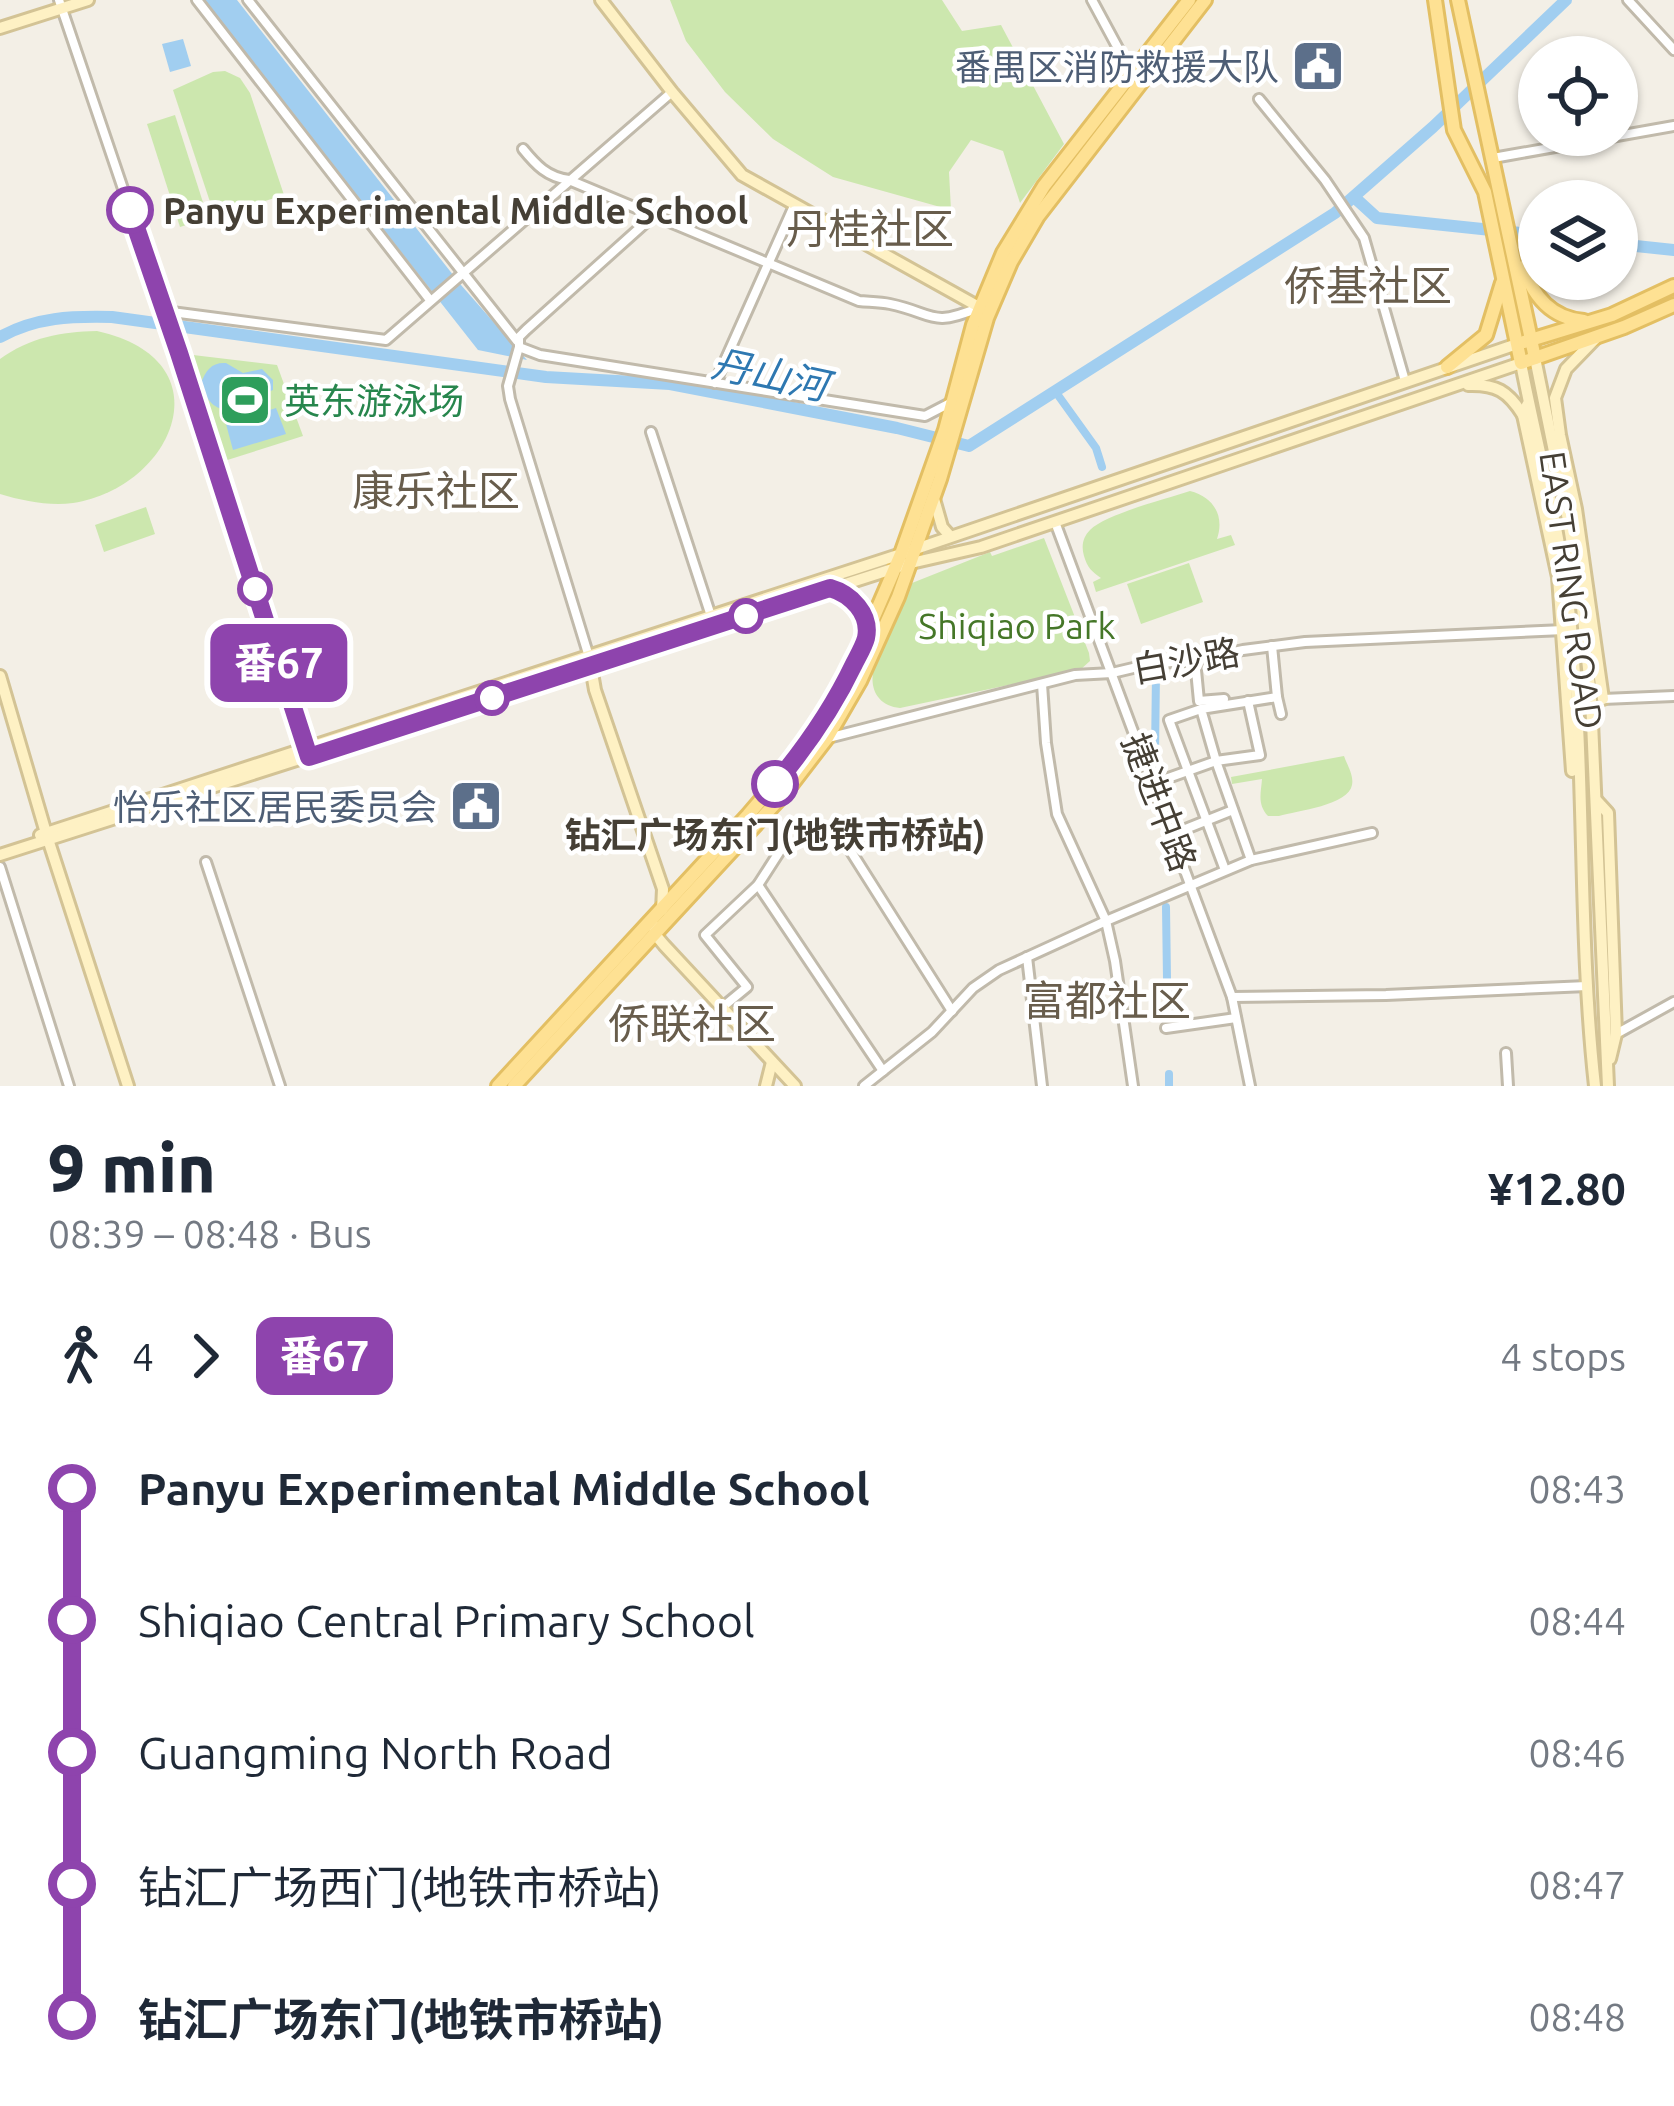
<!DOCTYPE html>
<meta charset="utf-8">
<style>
:root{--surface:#fff;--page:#f6f6f7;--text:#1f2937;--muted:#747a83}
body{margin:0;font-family:Ubuntu,"Noto Sans SC",sans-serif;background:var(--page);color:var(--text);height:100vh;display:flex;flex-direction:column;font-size:45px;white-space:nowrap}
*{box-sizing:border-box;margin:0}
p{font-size:39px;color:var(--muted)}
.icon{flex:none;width:66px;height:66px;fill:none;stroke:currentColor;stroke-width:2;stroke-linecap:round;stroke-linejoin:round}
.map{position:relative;height:1086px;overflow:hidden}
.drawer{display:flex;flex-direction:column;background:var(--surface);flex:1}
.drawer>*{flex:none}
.badge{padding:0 24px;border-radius:18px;font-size:42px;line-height:78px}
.fabs{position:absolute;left:1518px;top:36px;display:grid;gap:24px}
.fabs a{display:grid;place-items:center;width:120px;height:120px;border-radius:50%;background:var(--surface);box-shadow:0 3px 9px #0004;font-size:60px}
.map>.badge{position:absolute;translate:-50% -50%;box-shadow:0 0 0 6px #fff}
.legs{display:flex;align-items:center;gap:18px;height:132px;padding:0 48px;font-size:39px}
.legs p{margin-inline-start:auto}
.summary{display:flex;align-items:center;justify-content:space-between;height:204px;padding:0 48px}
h1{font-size:66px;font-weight:800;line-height:90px}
ul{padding:0 48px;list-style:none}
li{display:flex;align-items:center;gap:42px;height:132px;font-size:45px}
li i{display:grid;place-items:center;width:18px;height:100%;margin:0 15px;background:currentColor}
li i::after{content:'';width:30px;height:30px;margin:-15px;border:9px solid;border-radius:50%;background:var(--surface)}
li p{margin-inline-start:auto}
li:first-child i{background:linear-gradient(#0000 50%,currentColor 0)}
li:last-child i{background:linear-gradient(currentColor 50%,#0000 0)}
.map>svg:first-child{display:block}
.green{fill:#cce7ae}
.water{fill:#a1cef0}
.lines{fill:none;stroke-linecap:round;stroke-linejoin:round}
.canal{stroke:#a1cef0;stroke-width:8}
.river{stroke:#a1cef0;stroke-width:12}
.street-casing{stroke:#c1baab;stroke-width:14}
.secondary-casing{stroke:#d3c395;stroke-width:16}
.primary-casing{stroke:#e3bf63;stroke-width:18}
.street{stroke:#fff;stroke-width:8}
.secondary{stroke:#fef1c4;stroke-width:10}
.primary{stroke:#fee193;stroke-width:12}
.line-1-casing{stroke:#fff;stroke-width:27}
.line-1{stroke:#8e44ad;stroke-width:18}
.stop-1-dot{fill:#fff;stroke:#8e44ad;stroke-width:6}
.labels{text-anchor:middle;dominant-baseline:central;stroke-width:9;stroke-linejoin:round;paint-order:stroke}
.service-label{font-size:36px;fill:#4e5e75;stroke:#fff;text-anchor:end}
.stop-label{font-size:36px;font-weight:bold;fill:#453f35;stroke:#fff;text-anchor:start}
.leisure-label{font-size:36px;fill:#27864d;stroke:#fff;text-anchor:start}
.street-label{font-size:36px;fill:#453f35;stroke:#fff}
.park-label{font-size:36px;fill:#457728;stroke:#fff}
.water-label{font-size:39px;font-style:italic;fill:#2e78b1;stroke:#fff}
.quarter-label{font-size:42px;fill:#685d4c;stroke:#fff}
</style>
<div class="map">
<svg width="1674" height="1086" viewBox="0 0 1674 1086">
<rect width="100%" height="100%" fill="#f3efe6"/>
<g class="green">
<polygon points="670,0 942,0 962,31 1001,25 1064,144 1020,203 1003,151 971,140 949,172 951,210 833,177 773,139 725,92 686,41"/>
<polygon points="225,71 240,78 250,93 284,195 215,217 173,90 213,72"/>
<polygon points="175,115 208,218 180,227 147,124"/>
<path d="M 97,331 C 228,360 174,487 73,503 C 49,506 23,501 0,494 L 0,359 C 31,337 60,332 97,331 Z"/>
<polygon points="193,355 277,365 303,436 221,462 188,362"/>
<path d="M 1190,491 C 1213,497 1225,515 1217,539 L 1231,535 L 1235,545 L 1096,592 L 1093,582 L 1101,578 C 1092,572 1087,567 1084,556 C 1081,546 1083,537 1090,530 C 1106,514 1166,499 1190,491 Z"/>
<polygon points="146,507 155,534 104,552 95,525"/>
<path d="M 1044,538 L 1089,653 L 1090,661 L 1080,670 L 900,708 C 880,706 870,692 873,672 L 907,585 L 990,552 L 992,556 Z"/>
<polygon points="1189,563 1203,602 1141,624 1127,584"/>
<path d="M 1344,756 C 1347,765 1354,775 1352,785 C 1349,805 1297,811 1279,816 L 1268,816 C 1257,804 1261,793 1262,779 L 1232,784 L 1231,777 Z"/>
</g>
<g class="water">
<polygon points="203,0 237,0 461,285 527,360 478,350"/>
<polygon points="183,39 191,66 170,72 162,44"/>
<path d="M 226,363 L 243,373 L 262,369 L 273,380 L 273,390 L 259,396 L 245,396 C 228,420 207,408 201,383 C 206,370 212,362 226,363 Z"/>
<polygon points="276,408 286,434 233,450 226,424"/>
</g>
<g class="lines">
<g class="canal">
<polyline points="1055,391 1096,448 1102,467"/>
<polyline points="1155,754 1156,673"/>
<polyline points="1166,907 1167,979"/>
<polyline points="1169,1074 1169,1086"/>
</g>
<g class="river">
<polyline points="1354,197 1377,218 1539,235"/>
<polyline points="1617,244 1674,250"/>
<path d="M 0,337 C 36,317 72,316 112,317 L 546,377 L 670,384 L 897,428 L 969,446 L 1335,213 L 1433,127 L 1566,0"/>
</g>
<g class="street-casing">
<g id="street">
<polyline points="59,0 179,354 306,750"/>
<polyline points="197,0 430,300"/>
<polyline points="248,0 517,341"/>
<polyline points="1092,0 1126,63 1134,70"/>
<polyline points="1628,0 1674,50"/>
<polyline points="1259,99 1325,180 1364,238 1405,381"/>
<path d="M 523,149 C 536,165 547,177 569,180 L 859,301 C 869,302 880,302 890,304 C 934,313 930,328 978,308"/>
<polyline points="1493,158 1674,126"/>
<polyline points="653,216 526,330 519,337 519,347 540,355 925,416 952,402"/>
<polyline points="164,311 386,340 672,92"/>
<polyline points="519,347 508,386 510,399 590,660"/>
<polyline points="715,383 794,206"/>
<polyline points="651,432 711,616"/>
<polyline points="1055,522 1232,997 1250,1086"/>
<polyline points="1195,660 1199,701 1224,699"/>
<polyline points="1042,684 1046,743 1057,814 1106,921 1115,961 1133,1086"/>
<polyline points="1277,697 1281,714"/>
<polyline points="1603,699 1674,696"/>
<polyline points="1248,701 1260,755 1216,761 1251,860"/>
<polyline points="1201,709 1169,720 1225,870"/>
<polyline points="828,738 1075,675 1112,673 1150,664 1195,660 1243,650 1305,642 1564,630"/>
<polyline points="1154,783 1216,761 1201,709 1277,697 1272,646"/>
<polyline points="1173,834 1233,810"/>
<polyline points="850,850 952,1011"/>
<polyline points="206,862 280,1086"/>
<polyline points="0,867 69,1086"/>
<polyline points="758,885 883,1071"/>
<polyline points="1027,957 1042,1086"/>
<polyline points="1232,997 1386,995 1587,986"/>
<polyline points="724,1006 747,987 705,935 758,885 785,843"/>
<polyline points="1166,1028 1236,1018"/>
<polyline points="1616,1034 1674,1002"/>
<polyline points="1506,1053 1508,1086"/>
<polyline points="864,1086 932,1032 973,988 999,970 1106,921 1251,860 1372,833"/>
</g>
</g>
<g class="secondary-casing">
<g id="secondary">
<polyline points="601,0 672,92 742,175 979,307"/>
<polyline points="0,28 88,0"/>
<polyline points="1597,337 1566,369 1555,398 1560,435 1576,509 1603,699"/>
<polyline points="1535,358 1568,520 1582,607 1591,699 1608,1086"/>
<path d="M 1468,385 C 1496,384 1508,391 1523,415"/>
<polyline points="1527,405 1523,415 1558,577 1572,771"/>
<polyline points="934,499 942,527 950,536"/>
<path d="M 834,589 C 854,596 865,612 866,634"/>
<polyline points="591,667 595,690 663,889 662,910"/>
<polyline points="0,676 46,833 128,1086"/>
<polyline points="1597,801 1608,813 1616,1034 1610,1059"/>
<polyline points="40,835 901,554 1517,344"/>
<path d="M 0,855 L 911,563 L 981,547 L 1521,363 C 1538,451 1562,536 1571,626 C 1586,779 1578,933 1595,1086"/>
<polyline points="656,927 654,933 664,945 795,1086"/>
<polyline points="766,1086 772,1062"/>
</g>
</g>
<g class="primary-casing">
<g id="primary">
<polyline points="1435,0 1454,130 1485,192 1521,363 1624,327 1674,305"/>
<polyline points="1458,0 1535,358"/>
<path d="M 1523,267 C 1534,297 1551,318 1584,321"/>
<polyline points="1524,342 1612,315 1674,286"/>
<polyline points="1447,367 1486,335 1502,283"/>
<polyline points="498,1086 748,815 796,759 817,729 851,670 901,554 945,430 973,325 1003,253 1044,186 1189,0"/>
<polyline points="514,1086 784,794 827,738 860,681 898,597 940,479 987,318 1011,262 1038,216 1205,0"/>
</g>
</g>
<use href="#street" class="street"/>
<use href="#secondary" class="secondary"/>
<use href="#primary" class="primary"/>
</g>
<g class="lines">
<g class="line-1-casing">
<path id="line-1" d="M 130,210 L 179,353 L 309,757 L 830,588 C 851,594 871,614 866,638 C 864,646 858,656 854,664 C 833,708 806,747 775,784"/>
</g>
<use href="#line-1" class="line-1"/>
</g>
<defs>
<g id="civic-square" transform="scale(2.7)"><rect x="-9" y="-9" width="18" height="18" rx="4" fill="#5c6f8a" stroke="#fff"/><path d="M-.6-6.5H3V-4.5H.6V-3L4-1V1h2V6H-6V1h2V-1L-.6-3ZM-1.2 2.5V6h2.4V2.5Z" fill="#fff"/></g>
<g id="stadium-square" transform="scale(2.7)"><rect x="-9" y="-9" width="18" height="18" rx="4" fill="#2e9e5b" stroke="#fff"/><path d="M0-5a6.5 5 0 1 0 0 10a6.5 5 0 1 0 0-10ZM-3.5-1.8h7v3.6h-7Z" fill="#fff"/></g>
</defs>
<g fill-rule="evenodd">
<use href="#civic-square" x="1318" y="66"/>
<use href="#stadium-square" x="245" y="400"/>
<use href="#civic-square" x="476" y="806"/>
</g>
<g class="stop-1-dot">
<circle cx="130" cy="210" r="21"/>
<circle cx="255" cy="589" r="15"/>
<circle cx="746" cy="616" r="15"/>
<circle cx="492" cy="698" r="15"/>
<circle cx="775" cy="784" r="21"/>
</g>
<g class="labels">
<g class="service-label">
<text x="1279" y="66">番禺区消防救援大队</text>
<text x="437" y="806">怡乐社区居民委员会</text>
</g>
<g class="stop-label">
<text x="163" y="210">Panyu Experimental Middle School</text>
<text x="775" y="834" text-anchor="middle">钻汇广场东门(地铁市桥站)</text>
</g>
<g class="leisure-label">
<text x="284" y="400">英东游泳场</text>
</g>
<g class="street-label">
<text transform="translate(1572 590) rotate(82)">EAST RING ROAD</text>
<text transform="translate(1186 660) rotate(-10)">白沙路</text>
<text transform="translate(1160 802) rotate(69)">捷进中路</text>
</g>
<g class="park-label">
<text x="1017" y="625">Shiqiao Park</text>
</g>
<g class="water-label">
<text transform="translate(770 374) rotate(12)">丹山河</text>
</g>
<g class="quarter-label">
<text x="870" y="228">丹桂社区</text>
<text x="1368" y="285">侨基社区</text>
<text x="436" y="490">康乐社区</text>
<text x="1107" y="1000">富都社区</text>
<text x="692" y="1023">侨联社区</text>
</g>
</g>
</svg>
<div class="fabs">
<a><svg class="icon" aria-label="locate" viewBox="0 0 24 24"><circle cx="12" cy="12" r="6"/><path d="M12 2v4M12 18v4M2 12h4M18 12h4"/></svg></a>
<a><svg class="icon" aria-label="layers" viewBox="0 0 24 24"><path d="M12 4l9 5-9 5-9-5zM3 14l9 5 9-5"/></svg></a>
</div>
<b class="badge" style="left:279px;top:663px;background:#8e44ad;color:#fff">番67</b>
</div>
<section class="drawer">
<div class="summary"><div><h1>9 min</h1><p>08:39 – 08:48 · Bus</p></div><b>¥12.80</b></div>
<div class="legs"><svg class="icon" aria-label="walk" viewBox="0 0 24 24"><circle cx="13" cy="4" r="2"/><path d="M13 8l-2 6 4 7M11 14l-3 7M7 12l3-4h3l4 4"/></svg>4<svg class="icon" aria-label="forward" viewBox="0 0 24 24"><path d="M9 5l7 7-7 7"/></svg><b class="badge" style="background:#8e44ad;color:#fff">番67</b><p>4 stops</p></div>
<ul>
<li><i style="color:#8e44ad"></i><b>Panyu Experimental Middle School</b><p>08:43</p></li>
<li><i style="color:#8e44ad"></i><span>Shiqiao Central Primary School</span><p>08:44</p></li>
<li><i style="color:#8e44ad"></i><span>Guangming North Road</span><p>08:46</p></li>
<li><i style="color:#8e44ad"></i><span>钻汇广场西门(地铁市桥站)</span><p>08:47</p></li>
<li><i style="color:#8e44ad"></i><b>钻汇广场东门(地铁市桥站)</b><p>08:48</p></li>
</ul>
</section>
